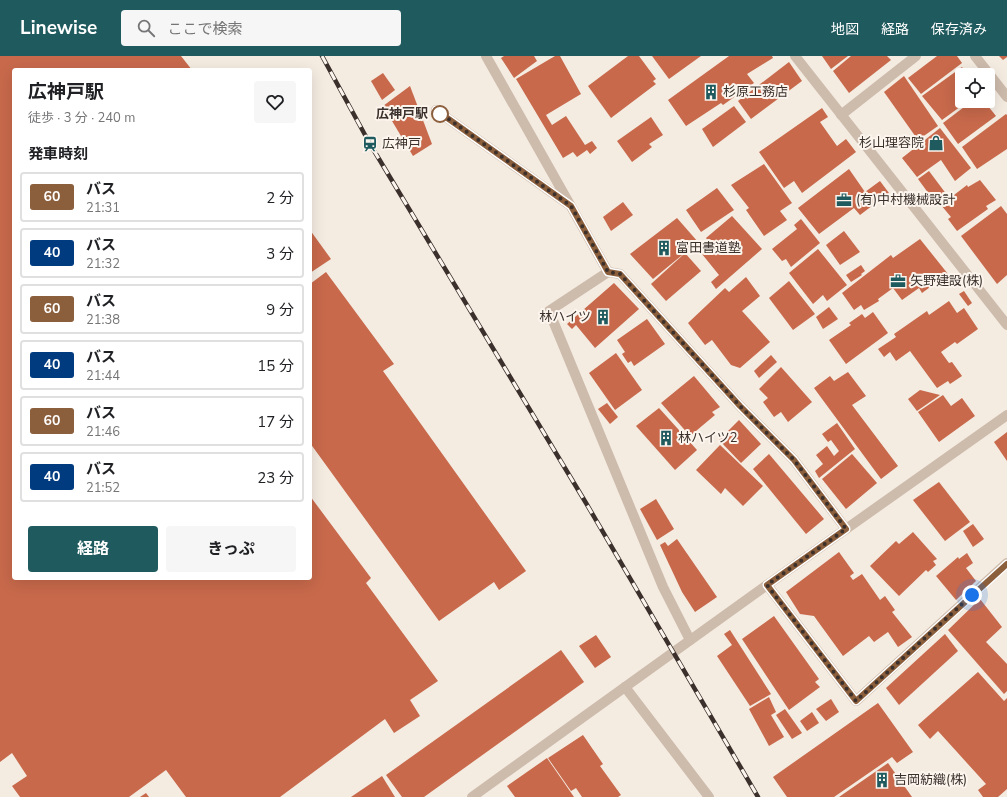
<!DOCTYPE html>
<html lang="ja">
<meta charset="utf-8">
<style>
:root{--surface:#fff;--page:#f6f6f6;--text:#202124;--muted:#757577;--line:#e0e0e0;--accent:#1f5a5e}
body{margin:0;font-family:"Nunito Sans","Noto Sans JP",sans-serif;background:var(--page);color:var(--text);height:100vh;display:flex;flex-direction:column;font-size:15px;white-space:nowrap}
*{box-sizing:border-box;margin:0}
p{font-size:13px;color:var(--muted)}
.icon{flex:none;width:22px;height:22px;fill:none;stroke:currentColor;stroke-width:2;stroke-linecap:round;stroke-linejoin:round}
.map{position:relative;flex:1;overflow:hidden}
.sheet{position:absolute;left:12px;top:12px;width:300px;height:512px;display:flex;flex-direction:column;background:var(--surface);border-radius:4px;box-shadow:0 4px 16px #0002}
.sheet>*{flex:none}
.badge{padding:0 8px;border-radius:3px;font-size:14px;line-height:26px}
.tools{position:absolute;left:955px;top:12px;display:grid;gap:8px}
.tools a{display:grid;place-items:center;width:40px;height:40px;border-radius:4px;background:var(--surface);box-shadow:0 4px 16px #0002;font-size:20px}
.you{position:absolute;width:20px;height:20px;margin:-10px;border:3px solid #fff;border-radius:50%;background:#1a73e8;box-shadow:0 0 0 6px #1a73e833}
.map>.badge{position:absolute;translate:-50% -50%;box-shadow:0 0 0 2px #fff}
h2{padding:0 16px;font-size:15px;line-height:36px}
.round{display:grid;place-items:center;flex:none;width:42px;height:42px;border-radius:4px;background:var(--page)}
.headline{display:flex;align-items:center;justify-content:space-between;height:68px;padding:0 16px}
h1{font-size:19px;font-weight:700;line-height:30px}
.action{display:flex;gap:8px;margin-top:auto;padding:8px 16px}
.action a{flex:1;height:46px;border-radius:4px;background:var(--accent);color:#fff;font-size:16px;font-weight:700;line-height:46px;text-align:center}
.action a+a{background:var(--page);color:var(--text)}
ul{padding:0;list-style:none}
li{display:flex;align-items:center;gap:12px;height:50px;margin:0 8px 6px;padding:0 8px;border:2px solid var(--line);border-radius:4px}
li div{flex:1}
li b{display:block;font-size:15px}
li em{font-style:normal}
li .badge{min-width:44px;font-weight:700;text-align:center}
header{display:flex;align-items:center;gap:24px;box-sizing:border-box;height:56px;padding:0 20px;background:var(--accent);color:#fff}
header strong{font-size:19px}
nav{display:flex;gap:22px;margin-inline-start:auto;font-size:14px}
.search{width:280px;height:36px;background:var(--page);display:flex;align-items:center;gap:10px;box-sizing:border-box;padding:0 14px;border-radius:4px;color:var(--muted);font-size:15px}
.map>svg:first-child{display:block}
.building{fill:#c8694b}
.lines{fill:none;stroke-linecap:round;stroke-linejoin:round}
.street{stroke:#cdbbac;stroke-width:10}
.rail-casing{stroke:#3b302b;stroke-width:4.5}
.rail{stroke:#fbf5ee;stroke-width:3;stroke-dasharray:9;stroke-linecap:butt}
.line-casing{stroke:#fff;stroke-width:9}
.line{stroke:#8b5e3c;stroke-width:6}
.walk{stroke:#3b302b;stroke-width:4;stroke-dasharray:0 7.2}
.stop-dot{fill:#fff;stroke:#8b5e3c;stroke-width:2}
.labels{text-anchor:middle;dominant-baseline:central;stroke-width:4;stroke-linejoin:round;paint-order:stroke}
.poi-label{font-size:13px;fill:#3b302b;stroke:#fbf5ee;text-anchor:start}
.stop-label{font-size:13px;font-weight:bold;fill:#3b302b;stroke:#fbf5ee;text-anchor:end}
</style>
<header>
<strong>Linewise</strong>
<div class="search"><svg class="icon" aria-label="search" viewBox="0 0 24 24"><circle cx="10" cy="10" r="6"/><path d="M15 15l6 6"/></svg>ここで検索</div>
<nav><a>地図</a><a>経路</a><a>保存済み</a></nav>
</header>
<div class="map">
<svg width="1007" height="741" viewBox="0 0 1007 741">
<rect width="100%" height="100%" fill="#f4ebe1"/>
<g class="building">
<polygon points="0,0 181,0 192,14 14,14 14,522 310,522 310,440 371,522 366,527 438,625 410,644 420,660 394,677 385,663 280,741 186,741 166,714 129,741 20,741 12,730 27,720 12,697 0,706"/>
<polygon points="504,0 534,0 537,5 514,22 501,2"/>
<polygon points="555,0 560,0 581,38 546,59 552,69 566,60 585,89 592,85 597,92 590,98 587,94 577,101 573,96 563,102 516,23"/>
<polygon points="628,0 639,0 656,23 653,25 656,28 611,62 588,30"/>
<polygon points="652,0 701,0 669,23"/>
<polygon points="729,0 772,0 773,2 747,18 754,27 723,49 721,47 686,70 668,44"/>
<polygon points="822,0 848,0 831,13"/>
<polygon points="851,0 887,0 891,4 849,37 833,15"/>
<polygon points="937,0 957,0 962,7 921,38 908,22"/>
<polygon points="999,0 1007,0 1007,1 1003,4"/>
<polygon points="789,6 802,25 751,63 738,45"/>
<polygon points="962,11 968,19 962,19 962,45 968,45 942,64 922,40"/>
<polygon points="383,17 395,34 382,44 371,25"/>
<polygon points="904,20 938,70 918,84 884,36"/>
<polygon points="410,30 432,88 413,100 383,50"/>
<polygon points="972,45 984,45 996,60 958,88 943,67"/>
<polygon points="734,50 746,66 713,91 702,73"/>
<polygon points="822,52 828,61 820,66 837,90 846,83 856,96 802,137 794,125 784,132 759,96"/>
<polygon points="1006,58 1007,59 1007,93 977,113 962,91"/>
<polygon points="651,61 663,79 649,88 652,91 632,106 617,85"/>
<polygon points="940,72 971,112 955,125 941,104 917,121 902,102"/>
<polygon points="764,108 792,147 780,155 787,164 764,180 746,154 749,152 731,129"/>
<polygon points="849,113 865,136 880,125 889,137 860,159 854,152 819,178 798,152"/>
<polygon points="929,115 947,139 937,149 918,123"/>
<polygon points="980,124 996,144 986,150 988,153 957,175 948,163 951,161 941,149 967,129 968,131"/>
<polygon points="717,132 734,154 701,176 686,154"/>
<polygon points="623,146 633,159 611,175 603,161"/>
<polygon points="1001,150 1007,158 1007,219 997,228 961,180"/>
<polygon points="732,160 762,193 716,233 711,226 719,219 702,198 712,190 706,182"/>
<polygon points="677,162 698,186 653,223 630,198"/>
<polygon points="801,163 820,187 791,211 786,203 782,205 772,193 797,173 794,169"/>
<polygon points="310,174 331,203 310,217"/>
<polygon points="844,175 860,196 840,209 826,189"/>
<polygon points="920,183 948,218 922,237 919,232 902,244 893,232 878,243 879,245 864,254 861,249 854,254 842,237 891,199 893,202"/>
<polygon points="818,193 847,229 827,245 823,239 813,248 789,217"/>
<polygon points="685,197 701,215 666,245 651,228"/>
<polygon points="861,209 865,215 861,218 862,219 851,226 846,219"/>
<polygon points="326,216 394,308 383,315 526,515 499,534 494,526 439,565 310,387 310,228"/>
<polygon points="746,221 760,240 742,255 770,286 740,312 731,309 712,284 705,289 688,267 725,232 729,236"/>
<polygon points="789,225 815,258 793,274 769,242"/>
<polygon points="614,227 639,253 595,292 576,269 572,273 567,268"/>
<polygon points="964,235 972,247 968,250 959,238"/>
<polygon points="949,245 957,257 964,252 978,273 957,288 955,286 941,296 949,307 952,306 962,320 950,328 948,325 937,332 910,295 896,305 890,296 884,301 878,293 896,281 894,278 927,255 929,259"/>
<polygon points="829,251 838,263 823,273 816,261"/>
<polygon points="873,256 888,277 846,308 829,284 851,269 849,267 862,258 865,262"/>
<polygon points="647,263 665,288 634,310 631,305 628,307 622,298 625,296 617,284"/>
<polygon points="616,297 642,334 615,354 589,317"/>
<polygon points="771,299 777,306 759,322 754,315"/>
<polygon points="781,311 812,346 788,366 781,356 774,361 763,346 768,342 759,333"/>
<polygon points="848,316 866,340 852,349 898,410 881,423 814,332 830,320 834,325"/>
<polygon points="694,320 720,351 712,356 715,359 690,380 661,347"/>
<polygon points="920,334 940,339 917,355 908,343"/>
<polygon points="943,339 951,350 962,342 975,360 939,386 918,356"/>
<polygon points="607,347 618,361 610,368 598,353"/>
<polygon points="659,352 697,394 675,414 636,370"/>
<polygon points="739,364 761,388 741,407 719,384"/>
<polygon points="837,367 855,393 819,422 815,415 823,408 816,399 827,390 834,400 839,395 831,384 828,386 822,378"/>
<polygon points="1007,376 1007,405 994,386"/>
<polygon points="720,389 763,430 743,450 725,432 721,438 696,414"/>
<polygon points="769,398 824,463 806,478 753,413"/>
<polygon points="852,398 877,427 846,453 822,423"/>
<polygon points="939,426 970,466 945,485 913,444"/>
<polygon points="656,443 674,473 657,484 640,453"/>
<polygon points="973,468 984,483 973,491 963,475"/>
<polygon points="913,476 937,503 933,505 936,509 928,516 926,514 899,540 870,510 896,485 899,488"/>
<polygon points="677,483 717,541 695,556 682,536 660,489 665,486 668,490"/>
<polygon points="839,496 854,517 850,520 853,524 862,518 880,544 885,540 895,554 892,556 912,581 898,591 888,576 874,586 869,580 843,600 814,560 800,558 786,536"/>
<polygon points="967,497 973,507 966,512 976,525 956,544 936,520 958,501 959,503"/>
<polygon points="980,543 1002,571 986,586 1007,608 1007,635 1004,638 948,574"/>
<polygon points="774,560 819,623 815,626 820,631 789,654 742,583"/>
<polygon points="730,574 771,638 750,650 717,600 732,589 724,578"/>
<polygon points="945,578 958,595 899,649 886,632"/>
<polygon points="596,579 611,601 595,612 579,590"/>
<polygon points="561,594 584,626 424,741 402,741 386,719"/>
<polygon points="978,616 1004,645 1007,642 1007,733 998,741 983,741 978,734 986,728 938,675 930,683 918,669"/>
<polygon points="769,641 776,656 771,659 784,681 769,690 749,653"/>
<polygon points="831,643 839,656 826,665 816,653"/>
<polygon points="878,647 913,696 897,707 892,701 834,741 787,741 773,721"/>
<polygon points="785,653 802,677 792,683 776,659"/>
<polygon points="812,656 819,667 807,675 800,665"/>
<polygon points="583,679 603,708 600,710 621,739 618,741 582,741 576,732 571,735 548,702"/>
<polygon points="547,702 574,741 515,741 507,730"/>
<polygon points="888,707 912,741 839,741"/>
<polygon points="382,720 395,741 351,741"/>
<polygon points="146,737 149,741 140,741"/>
</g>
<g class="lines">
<g class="street">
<polyline points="486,0 608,216 620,218 740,350 794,404 846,473"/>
<polyline points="795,0 1007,269"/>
<polyline points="975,0 1007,41"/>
<polyline points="436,54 568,148"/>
<polyline points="841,59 916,0"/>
<polyline points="608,216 549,255 663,531 690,584"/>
<polyline points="767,529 856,645 1007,507"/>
<polyline points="625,631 709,741"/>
<polyline points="472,741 767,529 1007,359"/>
</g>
<g class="rail-casing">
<polyline id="rail" points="322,0 370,88 586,447 758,741"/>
</g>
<use href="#rail" class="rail"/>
</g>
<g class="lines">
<g class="line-casing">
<polyline id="line" points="436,54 571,150 608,216 620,218 740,350 794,404 846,473 767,529 856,645 1007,508"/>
</g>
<use href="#line" class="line"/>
<polyline class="walk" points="440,58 436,54 571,150 608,216 620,218 740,350 794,404 846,473 767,529 856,645 972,539"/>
</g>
<defs>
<g id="building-bare" transform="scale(1.2)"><path d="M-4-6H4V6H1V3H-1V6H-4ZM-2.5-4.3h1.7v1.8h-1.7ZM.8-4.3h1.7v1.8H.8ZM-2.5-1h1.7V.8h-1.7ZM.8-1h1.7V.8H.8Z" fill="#1f5a5e" stroke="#fbf5ee" stroke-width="2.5" paint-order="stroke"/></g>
<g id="shop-bare" transform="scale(1.2)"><path d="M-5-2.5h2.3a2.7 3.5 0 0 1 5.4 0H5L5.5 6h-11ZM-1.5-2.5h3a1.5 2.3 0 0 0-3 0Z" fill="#1f5a5e" stroke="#fbf5ee" stroke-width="2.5" paint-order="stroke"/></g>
<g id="station-bare" transform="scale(1.2)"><path d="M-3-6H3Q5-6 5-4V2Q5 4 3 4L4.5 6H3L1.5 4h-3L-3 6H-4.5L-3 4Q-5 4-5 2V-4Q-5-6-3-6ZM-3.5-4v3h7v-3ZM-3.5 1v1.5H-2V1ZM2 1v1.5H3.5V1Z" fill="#1f5a5e" stroke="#fbf5ee" stroke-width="2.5" paint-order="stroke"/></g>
<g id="office-bare" transform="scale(1.2)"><path d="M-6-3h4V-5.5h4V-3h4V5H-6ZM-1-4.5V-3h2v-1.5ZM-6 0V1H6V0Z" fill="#1f5a5e" stroke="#fbf5ee" stroke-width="2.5" paint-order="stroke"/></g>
</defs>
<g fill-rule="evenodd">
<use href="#building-bare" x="711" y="36"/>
<use href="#shop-bare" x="936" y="87"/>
<use href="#station-bare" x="370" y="88"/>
<use href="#office-bare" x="844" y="144"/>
<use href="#building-bare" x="664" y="192"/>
<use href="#office-bare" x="898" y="225"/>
<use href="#building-bare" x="603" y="261"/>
<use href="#building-bare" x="666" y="382"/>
<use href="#building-bare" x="882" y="724"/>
</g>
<circle class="stop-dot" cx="440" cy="58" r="8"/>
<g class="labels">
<g class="poi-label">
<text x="723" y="36">杉原工務店</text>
<text x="924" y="87" text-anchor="end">杉山理容院</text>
<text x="382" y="88">広神戸</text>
<text x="856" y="144">(有)中村機械設計</text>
<text x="676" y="192">富田書道塾</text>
<text x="910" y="225">矢野建設(株)</text>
<text x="591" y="261" text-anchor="end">林ハイツ</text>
<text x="678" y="382">林ハイツ2</text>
<text x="894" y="724">吉岡紡織(株)</text>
</g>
<g class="stop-label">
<text x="428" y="58">広神戸駅</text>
</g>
</g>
</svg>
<div class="tools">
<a><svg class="icon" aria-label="locate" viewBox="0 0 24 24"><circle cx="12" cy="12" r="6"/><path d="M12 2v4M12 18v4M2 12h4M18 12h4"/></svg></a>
</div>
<div class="you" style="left:972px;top:539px"></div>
<section class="sheet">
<div class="headline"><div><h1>広神戸駅</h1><p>徒歩 · 3 分 · 240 m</p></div><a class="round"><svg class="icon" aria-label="heart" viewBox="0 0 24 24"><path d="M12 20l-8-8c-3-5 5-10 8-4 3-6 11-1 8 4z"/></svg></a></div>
<h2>発車時刻</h2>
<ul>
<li><span class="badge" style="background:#8b5e3c;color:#fff">60</span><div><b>バス</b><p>21:31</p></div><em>2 分</em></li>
<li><span class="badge" style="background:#003b80;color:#fff">40</span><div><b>バス</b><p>21:32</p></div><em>3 分</em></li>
<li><span class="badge" style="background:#8b5e3c;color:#fff">60</span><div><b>バス</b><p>21:38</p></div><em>9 分</em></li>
<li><span class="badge" style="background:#003b80;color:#fff">40</span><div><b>バス</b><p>21:44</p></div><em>15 分</em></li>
<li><span class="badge" style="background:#8b5e3c;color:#fff">60</span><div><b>バス</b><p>21:46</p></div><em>17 分</em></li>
<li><span class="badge" style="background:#003b80;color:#fff">40</span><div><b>バス</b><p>21:52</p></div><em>23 分</em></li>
</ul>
<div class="action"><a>経路</a><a>きっぷ</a></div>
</section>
</div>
